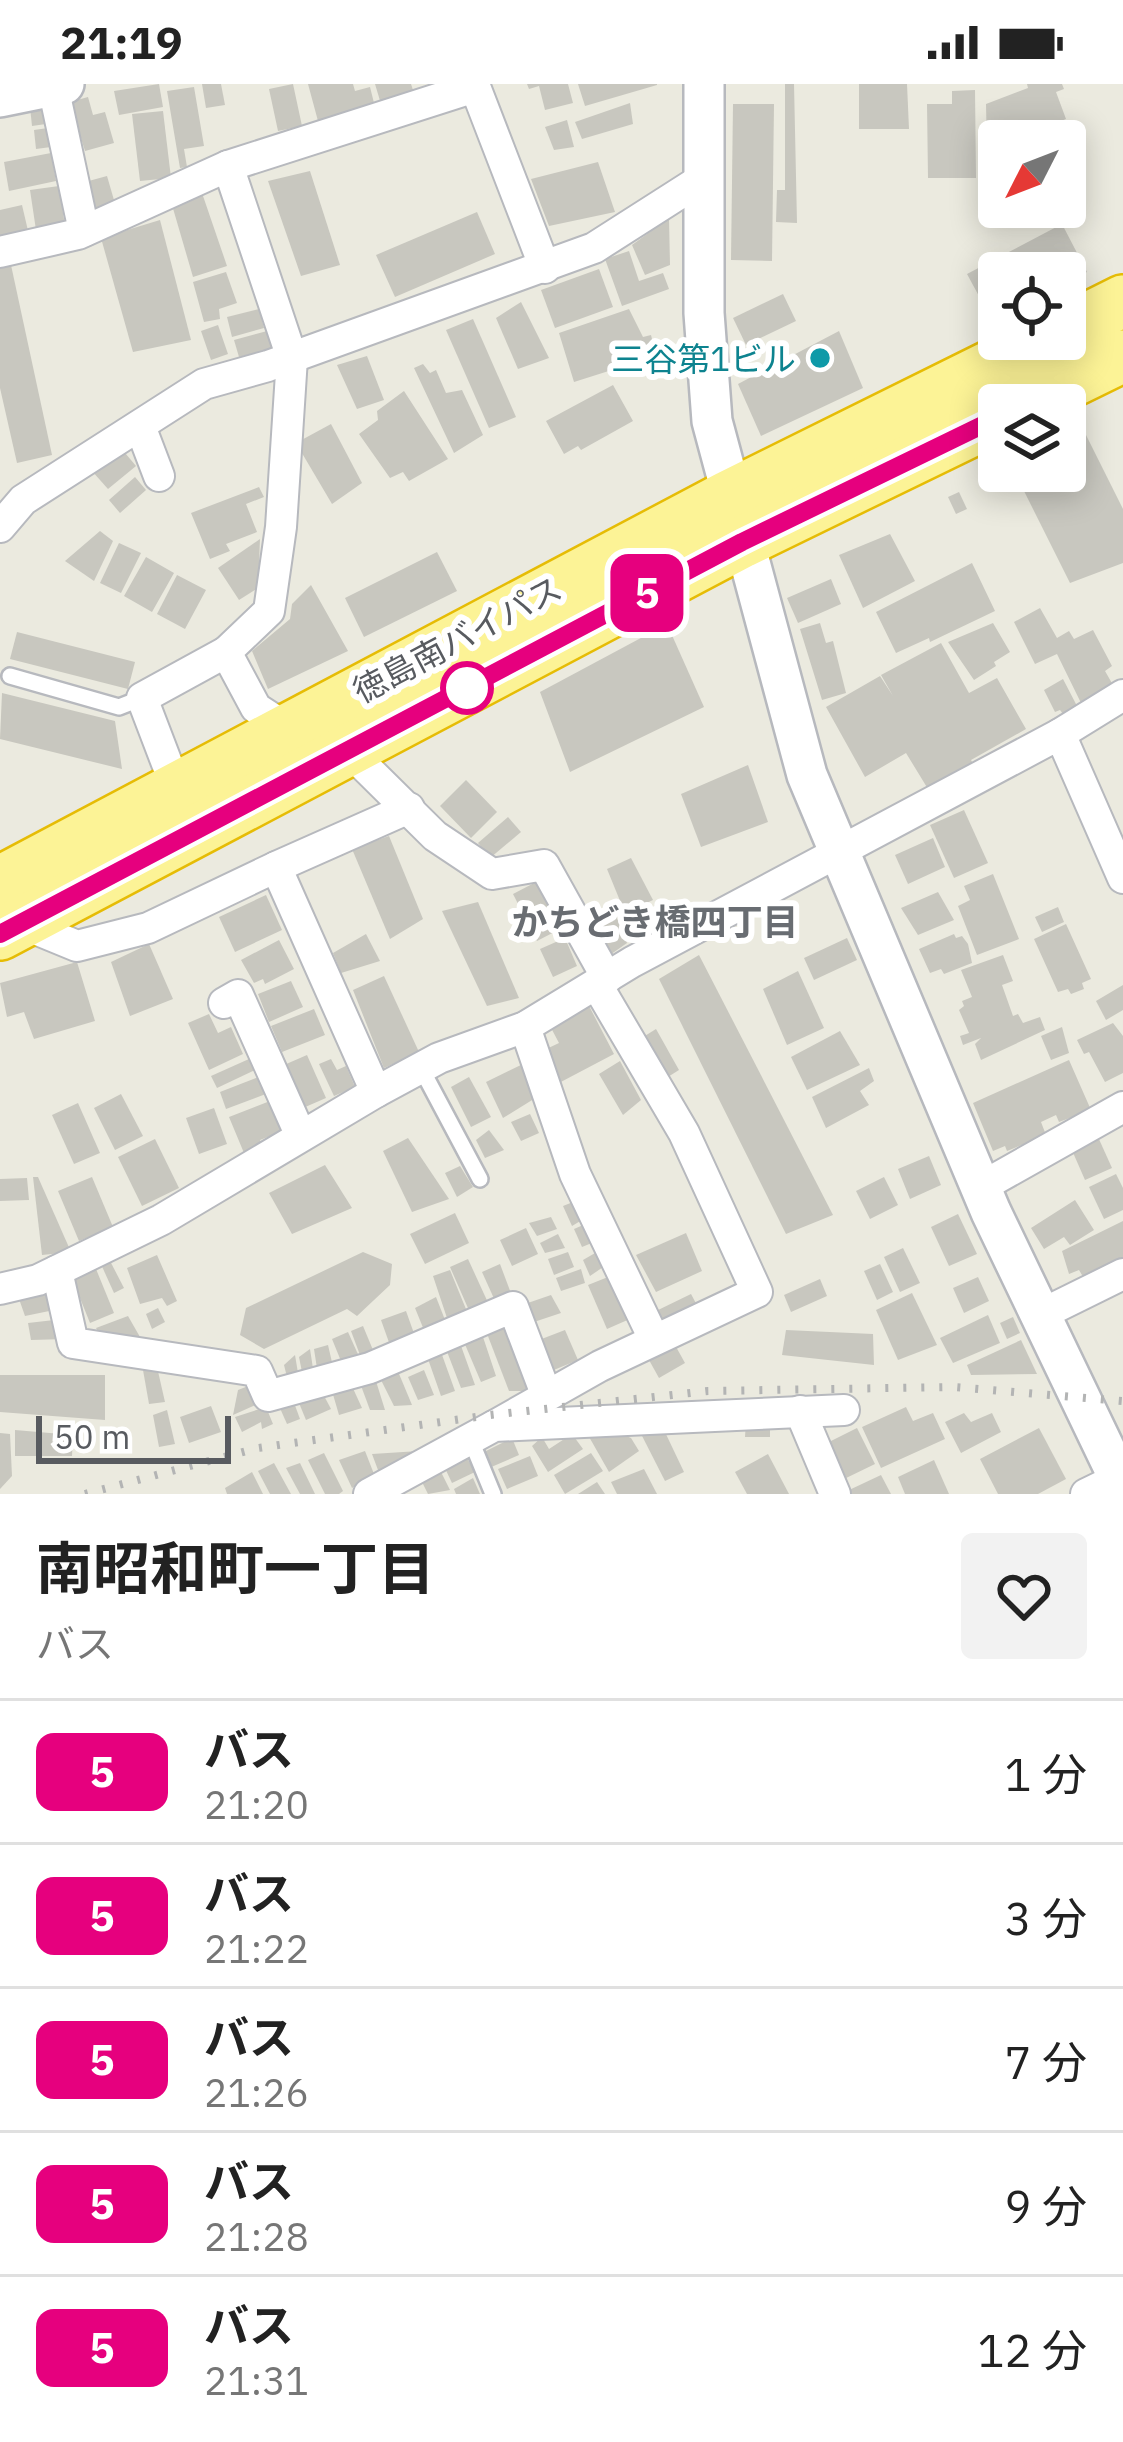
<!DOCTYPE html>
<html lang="ja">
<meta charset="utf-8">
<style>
:root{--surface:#fff;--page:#f2f2f2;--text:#222;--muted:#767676;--line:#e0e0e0}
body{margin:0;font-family:"IBM Plex Sans","Noto Sans JP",sans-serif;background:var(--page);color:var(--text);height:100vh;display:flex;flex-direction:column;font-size:45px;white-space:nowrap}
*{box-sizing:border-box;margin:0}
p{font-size:39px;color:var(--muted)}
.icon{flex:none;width:66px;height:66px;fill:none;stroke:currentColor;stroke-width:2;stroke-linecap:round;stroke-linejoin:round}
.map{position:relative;height:1410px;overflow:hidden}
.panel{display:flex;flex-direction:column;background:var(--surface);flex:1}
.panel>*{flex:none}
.badge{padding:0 24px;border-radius:18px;font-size:42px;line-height:78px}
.needle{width:78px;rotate:228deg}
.buttons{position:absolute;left:978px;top:36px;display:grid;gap:24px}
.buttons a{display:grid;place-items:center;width:108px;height:108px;border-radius:12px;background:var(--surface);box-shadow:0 6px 30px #0003;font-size:60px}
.scale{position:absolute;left:36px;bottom:30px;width:195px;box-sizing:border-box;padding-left:12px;border:6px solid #585b60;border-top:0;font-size:33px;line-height:42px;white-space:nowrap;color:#585b60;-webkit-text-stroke:9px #fff;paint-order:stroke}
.map>.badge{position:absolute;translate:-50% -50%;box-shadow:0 0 0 6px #fff}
.round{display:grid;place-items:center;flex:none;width:126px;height:126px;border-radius:12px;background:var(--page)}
.summary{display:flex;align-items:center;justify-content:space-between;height:204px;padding:0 36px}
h1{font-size:57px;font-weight:700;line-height:90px}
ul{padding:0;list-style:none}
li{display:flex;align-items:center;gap:36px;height:144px;padding:0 36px;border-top:3px solid var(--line)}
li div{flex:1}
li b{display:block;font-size:45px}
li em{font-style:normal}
li .badge{min-width:132px;font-weight:700;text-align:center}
.status{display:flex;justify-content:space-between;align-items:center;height:84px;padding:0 60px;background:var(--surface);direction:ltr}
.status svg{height:33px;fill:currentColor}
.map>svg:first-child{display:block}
.building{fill:#c8c7bf}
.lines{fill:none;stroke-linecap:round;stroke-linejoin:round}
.service-casing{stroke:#b7b9be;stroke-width:20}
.minor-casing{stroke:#b7b9be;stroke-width:34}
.tertiary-casing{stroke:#b7b9be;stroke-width:44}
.trunk-casing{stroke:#e6bc05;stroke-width:56}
.service{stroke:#fff;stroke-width:15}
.minor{stroke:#fff;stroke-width:30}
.tertiary{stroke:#fff;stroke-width:39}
.trunk{stroke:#fcf396;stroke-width:51}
.rail{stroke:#b3b4b4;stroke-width:8;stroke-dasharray:3 15;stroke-linecap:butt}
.line-casing{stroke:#fff;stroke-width:27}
.line{stroke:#e6007e;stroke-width:18}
.culture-dot{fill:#0f9aa8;stroke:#fff;stroke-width:4.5}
.stop-dot{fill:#fff;stroke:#e6007e;stroke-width:6}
.labels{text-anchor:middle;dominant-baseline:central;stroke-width:12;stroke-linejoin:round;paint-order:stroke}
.culture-label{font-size:33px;fill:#0d838f;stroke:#fff;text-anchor:end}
.street-label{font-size:33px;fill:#585b60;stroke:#fff}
.neighbourhood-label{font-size:36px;font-weight:bold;fill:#696d72;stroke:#fff}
</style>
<div class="status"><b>21:19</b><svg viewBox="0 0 49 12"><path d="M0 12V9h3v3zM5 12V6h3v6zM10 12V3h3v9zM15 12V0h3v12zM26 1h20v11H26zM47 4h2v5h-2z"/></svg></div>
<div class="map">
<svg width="1123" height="1410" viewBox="0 0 1123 1410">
<rect width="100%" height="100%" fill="#ebeadf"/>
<g class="building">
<polygon points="159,0 163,23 119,31 114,7"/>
<polygon points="202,0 221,0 225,21 206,24"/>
<polygon points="293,0 302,42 278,47 269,5"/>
<polygon points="308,0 353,0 355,7 370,3 375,23 318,37"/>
<polygon points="375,0 411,0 415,12 381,20"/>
<polygon points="527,0 568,0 573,19 545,26 539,2 529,5"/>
<polygon points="578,0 657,0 657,1 585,22"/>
<polygon points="785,0 794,0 797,139 776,138 777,106 785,106"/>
<polygon points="859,0 907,0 909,45 859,45"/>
<polygon points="1027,0 1062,0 1064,5 1056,8 1066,35 1011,57 999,57 999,62 987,67 986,20 1028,4"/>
<polygon points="194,3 204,62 184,65 187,83 180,84 167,7"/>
<polygon points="975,6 976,94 928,94 927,20 952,20 952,7"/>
<polygon points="88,13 93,31 105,28 114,59 85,67 70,18"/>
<polygon points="630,19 633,40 582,55 575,38"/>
<polygon points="733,20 774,20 772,177 731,176"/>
<polygon points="43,21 46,40 32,42 30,23"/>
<polygon points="163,27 171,94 140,97 132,30"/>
<polygon points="567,36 574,63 554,66 545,43"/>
<polygon points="48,44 51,63 36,65 34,46"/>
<polygon points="51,69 56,97 9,107 4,78"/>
<polygon points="598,78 615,128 549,142 531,95"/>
<polygon points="310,87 340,181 301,192 268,97"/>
<polygon points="107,92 116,123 94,129 85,98"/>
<polygon points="59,102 65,142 36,146 30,106"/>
<polygon points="202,109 227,182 193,193 172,121"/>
<polygon points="22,121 29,151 0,157 0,126"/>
<polygon points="477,128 495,170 395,213 376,171"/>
<polygon points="669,134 670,181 645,191 632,161"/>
<polygon points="160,136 191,256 133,268 101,154"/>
<polygon points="1062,140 1087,188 1065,199 1065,189 999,189 999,234 993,238 967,190"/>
<polygon points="629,167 639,197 663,189 669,205 622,222 605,175"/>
<polygon points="11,181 52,371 17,379 0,304 0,184"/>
<polygon points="599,185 613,223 555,244 541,206"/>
<polygon points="226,188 237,219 219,225 220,235 204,238 193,198"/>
<polygon points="783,210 796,237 746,261 733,234"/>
<polygon points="521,218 549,274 518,285 496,234"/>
<polygon points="259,225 264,244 232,253 227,233"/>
<polygon points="629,225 643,253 651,251 656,272 574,298 559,249"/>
<polygon points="473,235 516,333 489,344 446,246"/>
<polygon points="218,241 228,270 211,276 201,247"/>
<polygon points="271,246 276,263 239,273 234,256"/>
<polygon points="839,247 863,304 761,352 738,300"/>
<polygon points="367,272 384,316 357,325 337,281"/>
<polygon points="423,280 430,289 436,286 446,309 462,306 483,351 454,369 414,284"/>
<polygon points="613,301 633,337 581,366 578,362 564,370 546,337"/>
<polygon points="404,307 448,375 409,397 403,388 390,394 359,350 378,336 377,327"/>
<polygon points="331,340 362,399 332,420 296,359"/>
<polygon points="1082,343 1123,425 1123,479 1070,499 1014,387 1065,387 1065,352"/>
<polygon points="120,363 136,382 108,405 92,387"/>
<polygon points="135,393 146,406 120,429 109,416"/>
<polygon points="259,403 264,413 246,420 257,448 226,460 230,467 210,475 191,429"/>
<polygon points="959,408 967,425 956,430 948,413"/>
<polygon points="100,447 113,457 94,497 65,477"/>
<polygon points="890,450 915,497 863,524 839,471"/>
<polygon points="260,455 258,504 239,516 218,484"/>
<polygon points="119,459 141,469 121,509 100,499"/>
<polygon points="437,468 457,507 364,553 345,514"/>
<polygon points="146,473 174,489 152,528 124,512"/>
<polygon points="972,479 995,527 930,558 929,554 896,569 876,528"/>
<polygon points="177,491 206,506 185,545 157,530"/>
<polygon points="831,495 841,520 798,539 787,514"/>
<polygon points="311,501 348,567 268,605 252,567 290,535 292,520"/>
<polygon points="1040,524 1057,554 1069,547 1074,555 1093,546 1112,582 1105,587 1113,601 1081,619 1057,570 1035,580 1014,538"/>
<polygon points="820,539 826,559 833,557 846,609 822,616 800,545"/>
<polygon points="993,539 1010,568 994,578 996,582 974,596 948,558"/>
<polygon points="667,540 704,623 570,688 540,608"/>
<polygon points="17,548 135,578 128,605 10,575"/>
<polygon points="941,559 969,609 997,594 1026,645 971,676 974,681 928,705 906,669 865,693 826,623 880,592 893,612 881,591"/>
<polygon points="1063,595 1077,622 1063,630 1060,626 1055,628 1044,606"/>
<polygon points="2,609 115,637 122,685 0,655"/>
<polygon points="748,681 768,738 701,763 681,710"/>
<polygon points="466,696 497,728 471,754 440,722"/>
<polygon points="964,726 988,779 954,794 930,741"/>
<polygon points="508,733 521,748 490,774 478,759"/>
<polygon points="389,752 423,835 390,855 352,765"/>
<polygon points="933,754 945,783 908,800 895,771"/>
<polygon points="631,774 653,816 625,829 607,785"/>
<polygon points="993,790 1019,855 977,871 958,822 970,816 964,802"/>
<polygon points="538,797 562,844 537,857 513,810"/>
<polygon points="938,808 954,836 918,851 901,824"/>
<polygon points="266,811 282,846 235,868 219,833"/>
<polygon points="478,818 519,914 487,922 442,827"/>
<polygon points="1058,823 1064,838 1042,848 1035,833"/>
<polygon points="614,827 627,859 607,873 589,839"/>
<polygon points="1066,840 1091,895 1082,899 1084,905 1071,910 1068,905 1058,908 1034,855"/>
<polygon points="366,850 380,877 341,889 333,869"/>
<polygon points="954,850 956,854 962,852 968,860 972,879 944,890 941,885 930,889 919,865"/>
<polygon points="565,854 577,882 553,893 540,865"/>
<polygon points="847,854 857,876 814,896 804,874"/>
<polygon points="279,856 294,885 265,900 263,895 254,899 241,876"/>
<polygon points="149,860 173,915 130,932 111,878"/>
<polygon points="699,871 833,1131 786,1150 659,895"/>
<polygon points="1003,871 1013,897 1002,901 1013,932 1018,930 1023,939 1040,933 1045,946 981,976 975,960 981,954 963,961 960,952 969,949 959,926 964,922 962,917 972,913 961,886"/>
<polygon points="77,878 95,937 34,955 24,928 7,933 0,899"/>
<polygon points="798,887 824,944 787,961 763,905"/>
<polygon points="384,892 419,968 384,984 353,906"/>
<polygon points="291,897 303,923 269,938 258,910"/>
<polygon points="1123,901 1123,926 1106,936 1096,917"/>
<polygon points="588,920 614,970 557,1000 540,968 559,959 549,940"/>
<polygon points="314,925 325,951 282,968 271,942"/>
<polygon points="209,930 218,949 231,943 243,970 209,986 188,939"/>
<polygon points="1113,939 1123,952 1123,989 1105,998 1089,968 1084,970 1077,956"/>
<polygon points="1062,943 1069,969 1051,976 1041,952"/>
<polygon points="656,945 679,986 663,996 640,955"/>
<polygon points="840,947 860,981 807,1006 791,973"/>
<polygon points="307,971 326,1014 303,1024 284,981"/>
<polygon points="249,975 255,986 217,1004 211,992"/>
<polygon points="331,975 337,986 346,982 355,1003 334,1012 319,980"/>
<polygon points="1069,976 1091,1026 1059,1038 1056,1031 1041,1038 1046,1051 1007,1067 1005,1062 993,1067 973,1019"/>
<polygon points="620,977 641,1016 623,1031 599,990"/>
<polygon points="525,979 537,1013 503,1034 486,998"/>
<polygon points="869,984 874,997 860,1007 869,1021 826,1044 812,1013"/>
<polygon points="264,991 271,1008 226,1025 220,1008"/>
<polygon points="469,993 491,1033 471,1043 451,1003"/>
<polygon points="121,1010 143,1052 115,1066 94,1024"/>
<polygon points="270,1017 283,1047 260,1056 262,1061 244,1069 229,1033"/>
<polygon points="78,1019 100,1069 74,1080 52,1031"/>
<polygon points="214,1024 227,1060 199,1070 186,1034"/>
<polygon points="530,1030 539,1049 521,1057 511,1038"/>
<polygon points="489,1046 504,1066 485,1074 476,1056"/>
<polygon points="1098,1053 1112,1084 1085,1096 1071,1064"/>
<polygon points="408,1054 449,1115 412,1128 383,1067"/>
<polygon points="155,1055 179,1104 142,1122 118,1073"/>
<polygon points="929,1072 941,1101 910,1115 898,1085"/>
<polygon points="325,1081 352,1124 292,1150 269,1109"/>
<polygon points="460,1082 473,1103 457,1113 445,1089"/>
<polygon points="1116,1090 1123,1104 1123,1126 1104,1135 1089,1103"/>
<polygon points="33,1093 38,1093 71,1168 42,1171"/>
<polygon points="92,1093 113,1143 79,1157 58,1107"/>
<polygon points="884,1093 898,1121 870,1135 856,1107"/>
<polygon points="27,1094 29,1116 0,1117 0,1095"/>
<polygon points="578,1116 587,1133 572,1142 563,1122"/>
<polygon points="1075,1116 1094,1146 1070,1161 1064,1153 1044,1165 1031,1144"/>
<polygon points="455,1129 469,1159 425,1180 410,1150"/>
<polygon points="958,1130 977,1170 949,1182 931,1143"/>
<polygon points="551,1133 557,1145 537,1152 529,1139"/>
<polygon points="1123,1137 1123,1177 1085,1196 1079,1186 1069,1190 1062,1167"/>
<polygon points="590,1138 599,1156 582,1163 574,1145"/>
<polygon points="526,1144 538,1170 512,1182 500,1156"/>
<polygon points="686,1149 702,1187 656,1208 636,1171"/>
<polygon points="558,1150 565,1164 545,1169 540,1159"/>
<polygon points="903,1164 920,1199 900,1208 884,1173"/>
<polygon points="602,1165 609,1179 590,1192 583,1176"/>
<polygon points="363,1168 392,1180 390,1201 357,1232 347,1225 264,1265 240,1251 246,1224"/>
<polygon points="568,1168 574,1183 554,1191 548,1175"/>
<polygon points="157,1171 177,1217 167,1222 162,1214 140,1220 127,1184"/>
<polygon points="109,1175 124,1204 114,1209 100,1178"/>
<polygon points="468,1175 490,1223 471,1231 450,1183"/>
<polygon points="500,1180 512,1212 496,1219 482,1188"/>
<polygon points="880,1180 893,1208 877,1216 864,1187"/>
<polygon points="96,1185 114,1229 90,1239 72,1194"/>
<polygon points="581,1185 585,1199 561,1207 556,1194"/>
<polygon points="450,1186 468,1230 449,1240 433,1192"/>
<polygon points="613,1191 632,1234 607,1245 588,1201"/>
<polygon points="978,1193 989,1217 964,1229 953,1204"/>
<polygon points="820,1195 827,1212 791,1228 784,1211"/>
<polygon points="53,1202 59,1225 25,1232 18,1212"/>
<polygon points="912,1209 937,1261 898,1276 876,1226"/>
<polygon points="691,1210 699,1225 662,1243 654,1228"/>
<polygon points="551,1211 561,1229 531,1239 522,1221"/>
<polygon points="436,1213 447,1241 426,1251 415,1224"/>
<polygon points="158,1224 165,1238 152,1245 146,1230"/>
<polygon points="406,1227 416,1255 391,1264 381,1236"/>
<polygon points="988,1231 1000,1259 953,1279 940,1254"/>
<polygon points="128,1232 140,1253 127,1260 104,1258 96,1244"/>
<polygon points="1013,1233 1020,1249 1007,1255 1000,1239"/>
<polygon points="63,1235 66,1255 31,1256 28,1239"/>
<polygon points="505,1240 531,1307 509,1307 486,1247"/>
<polygon points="363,1242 373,1266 360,1271 351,1247"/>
<polygon points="565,1246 578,1276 549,1288 539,1256"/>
<polygon points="786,1246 873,1250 874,1281 782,1271"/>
<polygon points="348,1248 361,1277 343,1282 332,1255"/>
<polygon points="482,1250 496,1292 481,1298 464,1258"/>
<polygon points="1021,1256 1037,1290 971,1291 967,1281"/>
<polygon points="460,1259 475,1301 461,1304 446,1265"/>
<polygon points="328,1261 334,1287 318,1291 314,1265"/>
<polygon points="675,1261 685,1279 659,1294 649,1276"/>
<polygon points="310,1265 314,1291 303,1293 299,1273"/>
<polygon points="441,1268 455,1307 441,1312 428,1275"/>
<polygon points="295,1271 299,1295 288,1297 284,1281"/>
<polygon points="157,1283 165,1318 149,1320 143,1286"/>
<polygon points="397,1285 412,1321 394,1322 379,1292"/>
<polygon points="424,1286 434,1311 418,1316 408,1293"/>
<polygon points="0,1291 105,1291 105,1336 0,1328"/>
<polygon points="375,1294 385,1326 370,1326 360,1299"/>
<polygon points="256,1299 262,1318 233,1331 238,1306"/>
<polygon points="351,1300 362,1324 339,1331 332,1307"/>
<polygon points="322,1308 331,1325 306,1336 299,1319"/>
<polygon points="293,1316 300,1335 287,1340 279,1322"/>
<polygon points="211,1322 221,1348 189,1359 180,1333"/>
<polygon points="266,1323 273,1340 262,1345 261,1338 242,1348 235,1333"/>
<polygon points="906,1323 913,1337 933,1329 945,1355 881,1384 862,1343"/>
<polygon points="167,1326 175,1360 159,1363 153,1331"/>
<polygon points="964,1329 971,1338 992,1329 1001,1348 961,1369 945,1338"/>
<polygon points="746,1336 770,1336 770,1353 745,1353"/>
<polygon points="637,1342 664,1346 684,1388 665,1397"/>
<polygon points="857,1344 875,1380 842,1396 825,1360"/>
<polygon points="1039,1344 1066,1395 1038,1410 998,1410 980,1375"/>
<polygon points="15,1346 73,1351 72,1372 15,1372"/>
<polygon points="612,1346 631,1354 639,1367 609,1388 588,1351"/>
<polygon points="0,1349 10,1350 12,1392 0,1405"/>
<polygon points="572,1350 583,1365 548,1388 532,1362 542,1353 549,1365"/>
<polygon points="512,1354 519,1371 489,1384 484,1368"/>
<polygon points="365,1367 374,1390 352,1404 339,1376"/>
<polygon points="419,1367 381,1394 372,1370"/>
<polygon points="324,1369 343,1407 339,1410 325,1410 308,1376"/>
<polygon points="464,1369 475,1388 452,1399 443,1380"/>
<polygon points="591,1369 603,1387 565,1410 554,1391"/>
<polygon points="768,1370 789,1410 747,1410 735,1388"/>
<polygon points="530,1372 538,1392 507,1405 498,1385"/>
<polygon points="934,1376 949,1410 905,1410 898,1393"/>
<polygon points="274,1379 291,1410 270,1410 258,1387"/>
<polygon points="300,1379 315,1410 300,1410 286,1384"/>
<polygon points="644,1385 657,1410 617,1410 611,1398"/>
<polygon points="252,1388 263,1410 227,1410 225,1404"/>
<polygon points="441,1388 450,1406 428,1410 422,1398"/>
<polygon points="881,1391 891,1410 849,1410 847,1407"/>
<polygon points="473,1394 480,1410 456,1410 454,1405"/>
<polygon points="597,1398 605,1410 578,1410"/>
</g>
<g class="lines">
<g class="service-casing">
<g id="service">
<polyline points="10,592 119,623 142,614"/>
<polyline points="421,984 480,1095"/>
<polyline points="470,1354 493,1410"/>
</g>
</g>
<g class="minor-casing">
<g id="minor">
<polyline points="474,0 545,184"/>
<polyline points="53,2 84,147"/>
<polyline points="0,168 78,150 228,82"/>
<polyline points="140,342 159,392"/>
<polyline points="0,443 23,416 204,300 268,282 594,164 702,95"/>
<polyline points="287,644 256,624 226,568 269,527 281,443 292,274 228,82 475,3"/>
<polyline points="1060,650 1123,611"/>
<polyline points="349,667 435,752 492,790 544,781 607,894"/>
<polyline points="176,703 142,614 226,568"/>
<polyline points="276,783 409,724"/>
<polyline points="21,839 77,862 148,844 276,783 376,1008"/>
<polyline points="224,919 238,911 300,1050"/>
<polyline points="525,943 575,1090 654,1255"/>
<polyline points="981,1103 1123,1023"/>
<polyline points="57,1187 73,1259 257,1287 268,1312 370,1284 513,1223 546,1310"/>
<polyline points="0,1205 38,1196 161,1136 376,1008 439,974 525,943 632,878 1060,650 1123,794"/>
<polyline points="1042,1230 1123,1190"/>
<polyline points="800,1327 835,1410"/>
<polyline points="494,1342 600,1282 757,1208 684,1049 597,901"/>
<polyline points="369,1410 494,1342 844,1326"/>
<polyline points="1086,1410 1123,1392"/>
</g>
</g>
<g class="tertiary-casing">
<g id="tertiary">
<polyline points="704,0 704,229 712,337 807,691 991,1128 1123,1403"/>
<polyline points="0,13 64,0"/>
</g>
</g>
<g class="trunk-casing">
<g id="trunk">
<polyline points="1065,246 1123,217"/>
<polyline points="1023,321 1123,272"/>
<polyline points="0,798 729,412 1046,255"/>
<polyline points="0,850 742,458 999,333"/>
</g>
</g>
<use href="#service" class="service"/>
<use href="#minor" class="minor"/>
<use href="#tertiary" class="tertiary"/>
<use href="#trunk" class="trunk"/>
<polyline class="rail" points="85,1410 258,1364 490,1331 708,1307 953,1303 1123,1317"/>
</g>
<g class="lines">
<g class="line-casing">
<polyline id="line" points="0,850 742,458 999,333"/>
</g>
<use href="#line" class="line"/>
</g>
<circle class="culture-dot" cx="820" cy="274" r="12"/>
<circle class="stop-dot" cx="467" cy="604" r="24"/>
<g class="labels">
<g class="culture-label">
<text x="796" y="274">三谷第1ビル</text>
</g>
<g class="street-label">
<text transform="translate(457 555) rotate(-28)">徳島南バイパス</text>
</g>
<g class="neighbourhood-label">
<text x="655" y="837">かちどき橋四丁目</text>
</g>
</g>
</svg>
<div class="buttons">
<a><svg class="needle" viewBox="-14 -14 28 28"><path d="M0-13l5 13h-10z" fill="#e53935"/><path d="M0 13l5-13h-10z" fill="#767676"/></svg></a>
<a><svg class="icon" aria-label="locate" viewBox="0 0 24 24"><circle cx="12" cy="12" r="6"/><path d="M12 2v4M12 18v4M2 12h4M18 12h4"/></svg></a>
<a><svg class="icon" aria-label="layers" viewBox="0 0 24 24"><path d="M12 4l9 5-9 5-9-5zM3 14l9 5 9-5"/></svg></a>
</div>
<div class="scale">50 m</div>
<b class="badge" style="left:647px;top:509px;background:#e6007e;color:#fff">5</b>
</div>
<section class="panel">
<div class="summary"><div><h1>南昭和町一丁目</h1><p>バス</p></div><a class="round"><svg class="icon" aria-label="heart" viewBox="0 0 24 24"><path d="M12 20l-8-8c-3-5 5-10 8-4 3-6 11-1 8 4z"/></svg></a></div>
<ul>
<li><span class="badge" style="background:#e6007e;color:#fff">5</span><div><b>バス</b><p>21:20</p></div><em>1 分</em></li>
<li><span class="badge" style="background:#e6007e;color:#fff">5</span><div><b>バス</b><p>21:22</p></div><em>3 分</em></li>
<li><span class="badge" style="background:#e6007e;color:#fff">5</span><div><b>バス</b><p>21:26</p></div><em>7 分</em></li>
<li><span class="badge" style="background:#e6007e;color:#fff">5</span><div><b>バス</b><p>21:28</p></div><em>9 分</em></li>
<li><span class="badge" style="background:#e6007e;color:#fff">5</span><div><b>バス</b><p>21:31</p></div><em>12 分</em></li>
</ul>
</section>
